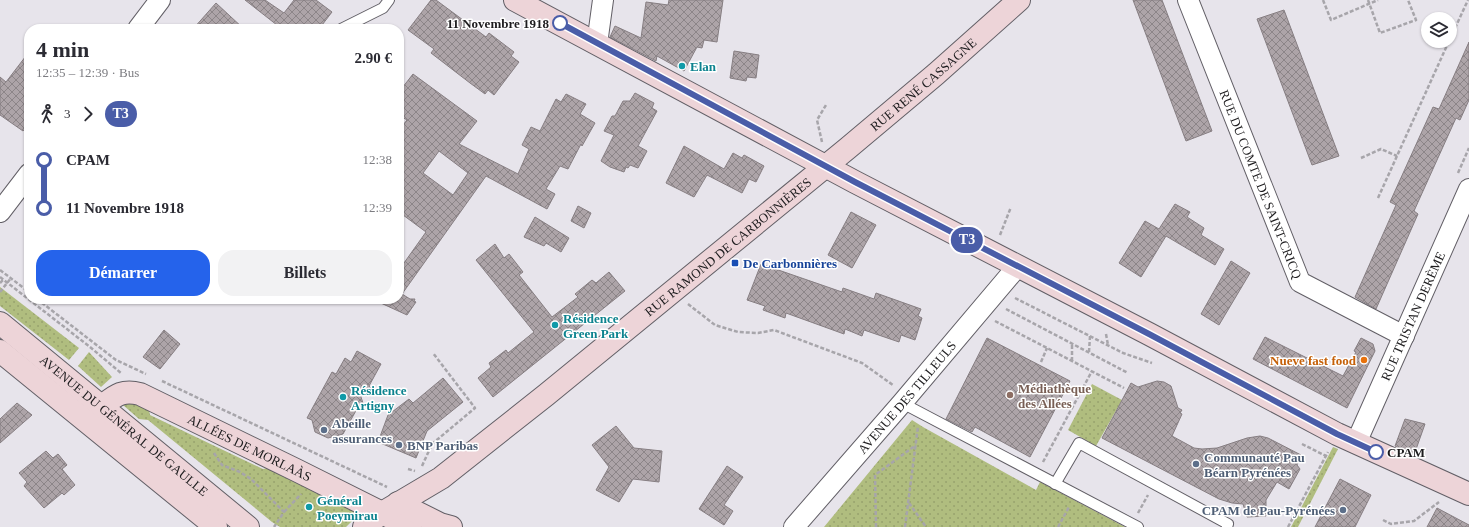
<!DOCTYPE html>
<html lang="fr">
<meta charset="utf-8">
<style>
:root{--surface:#fff;--page:#f2f2f3;--text:#2b2b33;--muted:#7c7c81;--accent:#2563eb}
body{margin:0;font-family:"Times New Roman",serif;background:var(--page);color:var(--text);height:100vh;display:flex;flex-direction:column;font-size:15px;white-space:nowrap}
*{box-sizing:border-box;margin:0}
p{font-size:13px;color:var(--muted)}
.icon{flex:none;width:22px;height:22px;fill:none;stroke:currentColor;stroke-width:2;stroke-linecap:round;stroke-linejoin:round}
.map{position:relative;flex:1;overflow:hidden}
.panel{position:absolute;left:24px;top:24px;width:380px;height:280px;display:flex;flex-direction:column;background:var(--surface);border-radius:16px;box-shadow:0 1px 3px #0004}
.panel>*{flex:none}
.badge{padding:0 8px;border-radius:13px;font-size:14px;line-height:26px}
.controls{position:absolute;left:1421px;top:12px;display:grid;gap:8px}
.controls a{display:grid;place-items:center;width:36px;height:36px;border-radius:50%;background:var(--surface);box-shadow:0 1px 3px #0004;font-size:20px}
.map>.badge{position:absolute;translate:-50% -50%;box-shadow:0 0 0 2px #fff}
.legs{display:flex;align-items:center;gap:6px;height:44px;padding:0 12px;font-size:13px}
.legs p{margin-inline-start:auto}
.head{display:flex;align-items:center;justify-content:space-between;height:68px;padding:0 12px}
h1{font-size:22px;font-weight:800;line-height:30px}
.primary-button{display:flex;gap:8px;margin-top:auto;padding:8px 12px}
.primary-button a{flex:1;height:46px;border-radius:16px;background:var(--accent);color:#fff;font-size:16px;font-weight:800;line-height:46px;text-align:center}
.primary-button a+a{background:var(--page);color:var(--text)}
ul{padding:0 12px;list-style:none}
li{display:flex;align-items:center;gap:14px;height:48px;font-size:15px}
li i{display:grid;place-items:center;width:6px;height:100%;margin:0 5px;background:currentColor}
li i::after{content:'';width:10px;height:10px;margin:-5px;border:3px solid;border-radius:50%;background:var(--surface)}
li p{margin-inline-start:auto}
li:first-child i{background:linear-gradient(#0000 50%,currentColor 0)}
li:last-child i{background:linear-gradient(currentColor 50%,#0000 0)}
.map>svg:first-child{display:block}
.grass{fill:url(#grass-dots)}
.building{fill:url(#building-cross-hatch);stroke:#867e82;fill-rule:evenodd}
.lines{fill:none;stroke-linecap:round;stroke-linejoin:round}
.lane-casing{stroke:#625f66;stroke-width:12}
.street-casing{stroke:#625f66;stroke-width:22}
.secondary-casing{stroke:#625f66;stroke-width:24}
.path{stroke:#a7a5aa;stroke-width:2.5;stroke-dasharray:4 2;stroke-linecap:butt}
.lane{stroke:#fff;stroke-width:10}
.street{stroke:#fff;stroke-width:20}
.secondary{stroke:#edd4d8;stroke-width:22}
.line-1-casing{stroke:#fff;stroke-width:9}
.line-1{stroke:#4a5da8;stroke-width:6}
.stop-1-dot{fill:#fff;stroke:#4a5da8;stroke-width:2}
.culture-dot{fill:#0f9aa8;stroke:#fff;stroke-width:1.5}
.transit-dot{fill:#1a4fb4;stroke:#fff;stroke-width:1.5}
.food-dot{fill:#e8710a;stroke:#fff;stroke-width:1.5}
.education-dot{fill:#8d6e63;stroke:#fff;stroke-width:1.5}
.service-dot{fill:#5c6f8a;stroke:#fff;stroke-width:1.5}
.labels{text-anchor:middle;dominant-baseline:central;stroke-width:3;stroke-linejoin:round;paint-order:stroke}
.stop-label{font-size:13px;font-weight:bold;fill:#1d1c1e;stroke:#fff;text-anchor:end}
.culture-label{font-size:13px;font-weight:bold;fill:#0d838f;stroke:#fff;text-anchor:start}
.street-label{font-size:13px;fill:#1d1c1e;stroke:#fff}
.transit-label{font-size:13px;font-weight:bold;fill:#164399;stroke:#fff;text-anchor:start}
.food-label{font-size:13px;font-weight:bold;fill:#c56008;stroke:#fff;text-anchor:end}
.education-label{font-size:13px;font-weight:bold;fill:#785e54;stroke:#fff;text-anchor:start}
.service-label{font-size:13px;font-weight:bold;fill:#4e5e75;stroke:#fff;text-anchor:start}
</style>
<div class="map">
<svg width="1469" height="527" viewBox="0 0 1469 527">
<defs>
<pattern id="grass-dots" width="8" height="8" patternUnits="userSpaceOnUse"><rect width="8" height="8" fill="#b0bd7f"/><path d="M2 2h.1M6 6h.1" fill="none" stroke="#97a26d" stroke-width="1.8" stroke-linecap="round"/></pattern>
<pattern id="building-cross-hatch" width="8" height="8" patternUnits="userSpaceOnUse"><rect width="8" height="8" fill="#ada4a8"/><path d="M0 0l8 8M0 8l8-8" fill="none" stroke="#8c8588"/></pattern>
</defs>
<rect width="100%" height="100%" fill="#e7e4eb"/>
<g class="grass">
<polygon points="0,287 79,348 69,360 0,306"/>
<polygon points="89,352 112,377 101,387 78,366"/>
<polygon points="1092,384 1122,400 1096,446 1068,430"/>
<polygon points="129,399 149,410 150,415 263,469 268,468 352,510 355,513 355,518 346,527 280,527 272,522 148,420 139,419 123,405"/>
<polygon points="912,420 923,427 1036,490 1040,482 1125,527 824,527"/>
<polygon points="1333,447 1338,449 1298,527 1291,527"/>
</g>
<g class="building">
<polygon points="245,0 265,0 284,13 294,0 316,0 332,12 319,29 282,29"/>
<polygon points="431,0 436,0 486,37 489,33 514,52 511,56 519,62 494,95 488,90 485,94 470,83 431,53 434,49 408,30"/>
<polygon points="669,0 723,0 717,42 704,40 702,48 697,47 684,71 657,56 656,61 610,37 615,26 641,38 646,2 668,5"/>
<polygon points="1133,0 1162,0 1212,131 1186,141"/>
<polygon points="216,3 244,29 193,29"/>
<polygon points="1284,10 1339,156 1312,165 1257,19"/>
<polygon points="1469,42 1469,100 1460,120 1456,118 1414,211 1418,214 1376,309 1355,297 1396,205 1390,202 1433,107 1439,109"/>
<polygon points="734,51 759,55 756,78 747,77 746,81 730,78"/>
<polygon points="29,52 29,124 23,131 0,115 0,77 6,82"/>
<path d="M 413,74 L 477,121 L 459,144 L 518,174 L 529,149 L 522,145 L 531,127 L 540,131 L 556,99 L 561,102 L 566,94 L 586,104 L 580,114 L 595,123 L 582,146 L 581,144 L 568,169 L 560,166 L 546,189 L 555,194 L 547,209 L 486,176 L 402,294 L 410,299 L 415,299 L 414,301 L 416,302 L 407,315 L 372,299 L 399,299 L 399,270 L 426,232 L 399,212 L 399,130 L 407,120 L 399,115 L 399,92 ZM 439,151 L 468,173 L 453,195 L 423,173 Z"/>
<polygon points="635,93 654,103 652,108 657,111 638,146 647,151 638,168 630,165 628,168 626,167 624,172 610,167 601,161 614,135 604,131 612,116 615,116 623,101 630,101"/>
<polygon points="684,146 724,169 733,153 742,158 744,155 764,166 756,182 749,179 742,193 707,175 694,197 666,183"/>
<polygon points="1175,204 1190,212 1187,217 1204,228 1201,235 1224,249 1215,265 1166,236 1141,277 1119,263 1145,221 1159,229"/>
<polygon points="578,206 591,213 584,228 571,221"/>
<polygon points="851,212 876,225 852,268 828,255"/>
<polygon points="535,217 569,238 561,252 546,243 544,246 524,237"/>
<polygon points="495,244 504,258 509,254 523,272 519,275 552,317 578,297 575,294 592,280 596,283 609,272 625,291 493,397 478,378 491,367 489,363 506,350 508,353 534,332 476,260"/>
<polygon points="1231,261 1250,273 1219,325 1201,314"/>
<polygon points="761,264 842,292 843,288 874,299 876,293 921,309 918,316 922,318 915,340 901,335 899,342 864,330 862,336 845,329 844,334 786,313 785,318 763,310 765,306 747,300"/>
<polygon points="164,330 180,344 160,369 143,357"/>
<polygon points="1265,337 1343,376 1356,352 1354,351 1361,338 1373,344 1375,351 1347,408 1253,359"/>
<polygon points="987,338 1070,381 1030,457 975,427 972,432 946,419"/>
<polygon points="357,351 381,364 369,386 373,391 360,394 364,406 358,407 343,434 328,438 315,432 312,420 307,418 332,372 336,374 345,358 351,362"/>
<polygon points="443,378 463,402 427,431 416,458 378,442 388,415 409,399 413,403"/>
<polygon points="1157,381 1164,382 1171,386 1178,408 1182,410 1180,413 1182,414 1172,436 1194,448 1202,449 1217,448 1247,438 1260,436 1268,438 1301,455 1297,465 1300,469 1289,489 1277,482 1266,500 1266,516 1247,517 1243,504 1232,503 1219,499 1102,438 1131,383 1138,387"/>
<polygon points="17,403 32,415 0,443 0,419"/>
<polygon points="1405,419 1425,424 1414,455 1395,446"/>
<polygon points="616,426 634,448 662,451 659,482 633,479 619,502 596,490 609,467 592,445"/>
<polygon points="46,451 53,458 58,454 67,465 62,469 75,485 64,495 62,493 44,508 24,486 27,482 19,473"/>
<polygon points="727,466 743,477 724,505 733,511 724,525 699,509"/>
<polygon points="1340,479 1371,495 1355,527 1315,527"/>
<polygon points="1437,508 1469,525 1469,527 1427,527"/>
</g>
<g class="lines">
<g class="lane-casing">
<g id="lane">
<polyline points="341,29 383,8 389,0"/>
<polyline points="902,403 1138,527"/>
<polyline points="1055,484 1079,443 1228,524 1227,527"/>
</g>
</g>
<g class="street-casing">
<g id="street">
<path id="s1" d="M 1188,0 L 1300,282 L 1404,336"/>
<polyline points="138,29 160,0"/>
<polyline points="597,44 603,0"/>
<polyline points="0,212 29,174"/>
<path id="s2" d="M 1356,443 L 1469,189"/>
<path id="s3" d="M 794,527 L 902,403 L 1017,267"/>
</g>
</g>
<g class="secondary-casing">
<g id="secondary">
<polyline points="515,0 855,182 1149,334 1337,434 1469,494"/>
<path id="s4" d="M 0,323 L 248,527"/>
<polyline points="0,351 216,527"/>
<path id="s5" d="M 102,406 C 115,396 122,389 140,394 L 296,470 L 410,527"/>
<polyline points="398,503 440,524 451,527"/>
<path id="s6" d="M 364,527 L 382,513 L 441,478 L 546,395 L 848,148 L 936,74 L 1019,0"/>
</g>
</g>
<g class="path">
<polyline points="1323,0 1331,20 1378,0"/>
<polyline points="1368,0 1380,33 1416,20 1408,0"/>
<polyline points="1450,39 1468,0"/>
<polyline points="822,142 817,120 826,105"/>
<polyline points="1361,158 1381,149 1397,156"/>
<polyline points="1458,173 1469,148"/>
<polyline points="1378,198 1449,41"/>
<polyline points="1000,235 1011,207"/>
<polyline points="0,270 29,292"/>
<polyline points="0,277 90,347 121,373"/>
<polyline points="0,283 3,280"/>
<polyline points="0,292 11,278"/>
<polyline points="1015,298 1123,353 1152,363"/>
<polyline points="37,299 116,360 146,374"/>
<polyline points="688,304 715,325 738,332 758,333 774,330 862,363 893,385"/>
<polyline points="1006,309 1128,373"/>
<polyline points="995,321 1124,388"/>
<polyline points="1106,334 1108,345"/>
<polyline points="1089,352 1090,336"/>
<polyline points="1072,361 1072,343"/>
<polyline points="1041,362 1047,348"/>
<polyline points="162,381 387,487"/>
<polyline points="1302,444 1326,456"/>
<polyline points="214,453 222,465 240,472 251,479 284,512 274,527"/>
<polyline points="1043,462 1092,371"/>
<polyline points="422,466 432,444 475,408 433,353"/>
<polyline points="408,469 415,471"/>
<polyline points="909,503 926,527"/>
<polyline points="284,512 301,494"/>
<polyline points="1138,513 1148,495"/>
<polyline points="1383,520 1391,524 1414,521 1439,502"/>
<polyline points="876,527 875,475 916,445"/>
<polyline points="905,527 918,426"/>
<polyline points="1058,527 1069,507"/>
<polyline points="1288,527 1328,452"/>
</g>
<use href="#lane" class="lane"/>
<use href="#street" class="street"/>
<use href="#secondary" class="secondary"/>
</g>
<g class="lines">
<g class="line-1-casing">
<polyline id="line-1" points="560,23 855,182 1149,334 1337,434 1376,452"/>
</g>
<use href="#line-1" class="line-1"/>
</g>
<g class="stop-1-dot">
<circle cx="560" cy="23" r="7"/>
<circle cx="1376" cy="452" r="7"/>
</g>
<g class="culture-dot">
<circle cx="682" cy="66" r="4"/>
<circle cx="555" cy="325" r="4"/>
<circle cx="343" cy="397" r="4"/>
<circle cx="309" cy="507" r="4"/>
</g>
<rect class="transit-dot" x="731" y="259" width="8" height="8" rx="2"/>
<circle class="food-dot" cx="1364" cy="360" r="4"/>
<circle class="education-dot" cx="1010" cy="395" r="4"/>
<g class="service-dot">
<circle cx="324" cy="430" r="4"/>
<circle cx="399" cy="445" r="4"/>
<circle cx="1196" cy="464" r="4"/>
<circle cx="1343" cy="510" r="4"/>
</g>
<g class="labels">
<g class="stop-label">
<text x="549" y="23">11 Novembre 1918</text>
<text x="1387" y="452" text-anchor="start">CPAM</text>
</g>
<g class="culture-label">
<text x="690" y="66">Elan</text>
<text x="563" y="318">Résidence<tspan x="563" dy="15">Green Park</tspan></text>
<text x="351" y="390">Résidence<tspan x="351" dy="15">Artigny</tspan></text>
<text x="317" y="500">Général<tspan x="317" dy="15">Poeymirau</tspan></text>
</g>
<g class="street-label">
<text stroke="none"><textPath href="#s6" startOffset="714">RUE RENÉ CASSAGNE</textPath></text>
<text stroke="none"><textPath href="#s1" startOffset="198">RUE DU COMTE DE SAINT-CRICQ</textPath></text>
<text stroke="none"><textPath href="#s6" startOffset="460">RUE RAMOND DE CARBONNIÈRES</textPath></text>
<text stroke="none"><textPath href="#s2" startOffset="139">RUE TRISTAN DERÈME</textPath></text>
<text stroke="none"><textPath href="#s3" startOffset="172">AVENUE DES TILLEULS</textPath></text>
<text stroke="none"><textPath href="#s4" startOffset="161">AVENUE DU GÉNÉRAL DE GAULLE</textPath></text>
<text stroke="none"><textPath href="#s5" startOffset="164">ALLÉES DE MORLAÀS</textPath></text>
</g>
<g class="transit-label">
<text x="743" y="263">De Carbonnières</text>
</g>
<g class="food-label">
<text x="1356" y="360">Nueve fast food</text>
</g>
<g class="education-label">
<text x="1018" y="388">Médiathèque<tspan x="1018" dy="15">des Allées</tspan></text>
</g>
<g class="service-label">
<text x="332" y="423">Abeille<tspan x="332" dy="15">assurances</tspan></text>
<text x="407" y="445">BNP Paribas</text>
<text x="1204" y="457">Communauté Pau<tspan x="1204" dy="15">Béarn Pyrénées</tspan></text>
<text x="1335" y="510" text-anchor="end">CPAM de Pau-Pyrénées</text>
</g>
</g>
</svg>
<div class="controls">
<a><svg class="icon" aria-label="layers" viewBox="0 0 24 24"><path d="M12 4l9 5-9 5-9-5zM3 14l9 5 9-5"/></svg></a>
</div>
<b class="badge" style="left:967px;top:240px;background:#4a5da8;color:#fff">T3</b>
<section class="panel">
<div class="head"><div><h1>4 min</h1><p>12:35 – 12:39 · Bus</p></div><b>2.90 €</b></div>
<div class="legs"><svg class="icon" aria-label="walk" viewBox="0 0 24 24"><circle cx="13" cy="4" r="2"/><path d="M13 8l-2 6 4 7M11 14l-3 7M7 12l3-4h3l4 4"/></svg>3<svg class="icon" aria-label="forward" viewBox="0 0 24 24"><path d="M9 5l7 7-7 7"/></svg><b class="badge" style="background:#4a5da8;color:#fff">T3</b></div>
<ul>
<li><i style="color:#4a5da8"></i><b>CPAM</b><p>12:38</p></li>
<li><i style="color:#4a5da8"></i><b>11 Novembre 1918</b><p>12:39</p></li>
</ul>
<div class="primary-button"><a>Démarrer</a><a>Billets</a></div>
</section>
</div>
